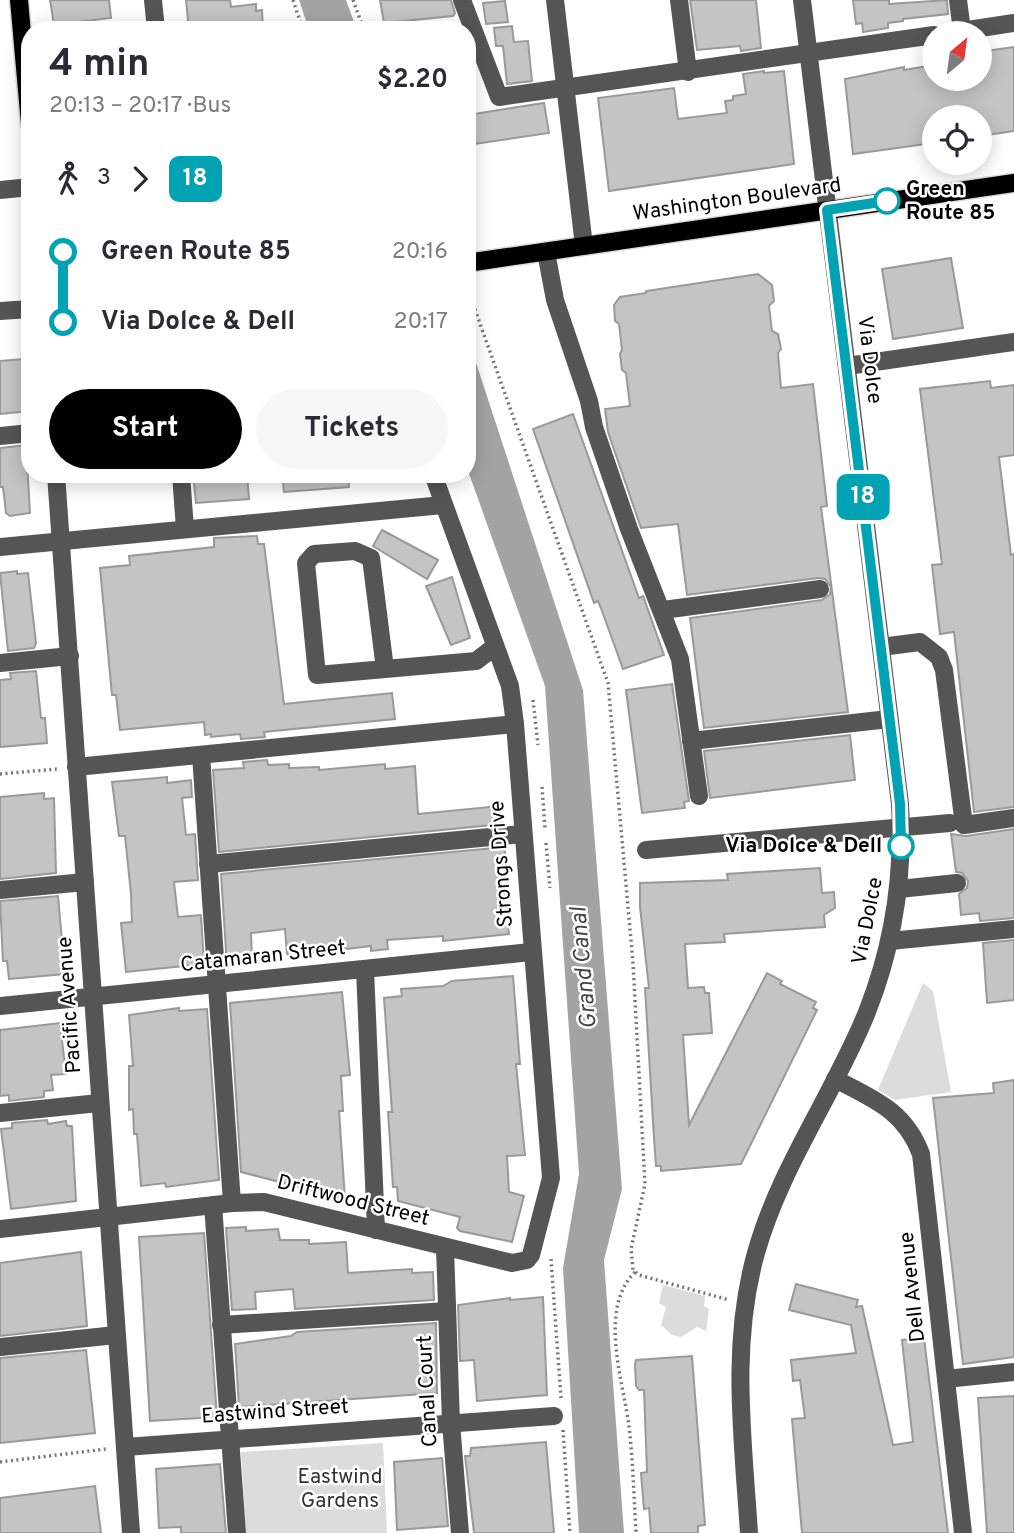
<!DOCTYPE html>
<meta charset="utf-8">
<style>
:root{--surface:#fff;--page:#f7f7f7;--text:#2b2b33;--muted:#7c7c81;--accent:#000}
body{margin:0;font-family:Overpass,sans-serif;background:var(--page);color:var(--text);height:100vh;display:flex;flex-direction:column;font-size:26px;white-space:nowrap}
*{box-sizing:border-box;margin:0}
p{font-size:23px;color:var(--muted)}
.icon{flex:none;width:38px;height:38px;fill:none;stroke:currentColor;stroke-width:2;stroke-linecap:round;stroke-linejoin:round}
.map{position:relative;flex:1;overflow:hidden}
.side{position:absolute;left:21px;top:21px;width:455px;height:462px;display:flex;flex-direction:column;background:var(--surface);border-radius:28px;box-shadow:0 4px 18px #0003}
.side>*{flex:none}
.badge{padding:0 14px;border-radius:10px;font-size:24px;line-height:46px}
.needle{width:46px;rotate:29deg}
.fabs{position:absolute;left:922px;top:21px;display:grid;gap:14px}
.fabs a{display:grid;place-items:center;width:70px;height:70px;border-radius:50%;background:var(--surface);box-shadow:0 4px 18px #0003;font-size:35px}
.map>.badge{position:absolute;translate:-50% -50%;box-shadow:0 0 0 4px #fff}
.legs{display:flex;align-items:center;gap:10px;height:77px;padding:0 28px;font-size:23px}
.legs p{margin-inline-start:auto}
.headline{display:flex;align-items:center;justify-content:space-between;height:119px;padding:0 28px}
h1{font-size:38px;font-weight:700;line-height:52px}
.button{display:flex;gap:14px;margin-top:auto;padding:14px 28px}
.button a{flex:1;height:80px;border-radius:42px;background:var(--accent);color:#fff;font-size:28px;font-weight:700;line-height:80px;text-align:center}
.button a+a{background:var(--page);color:var(--text)}
ul{padding:0 28px;list-style:none}
li{display:flex;align-items:center;gap:24px;height:70px;font-size:26px}
li i{display:grid;place-items:center;width:10px;height:100%;margin:0 9px;background:currentColor}
li i::after{content:'';width:18px;height:18px;margin:-9px;border:5px solid;border-radius:50%;background:var(--surface)}
li p{margin-inline-start:auto}
li:first-child i{background:linear-gradient(#0000 50%,currentColor 0)}
li:last-child i{background:linear-gradient(currentColor 50%,#0000 0)}
.map>svg:first-child{display:block}
.green{fill:#dcdcdc}
.water{fill:#a3a3a3}
.building{fill:#c4c4c4;stroke:#999;stroke-width:2}
.lines{fill:none;stroke-linecap:round;stroke-linejoin:round}
.major-casing{stroke:#dbdbdb;stroke-width:21}
.path{stroke:#777;stroke-width:3.5;stroke-dasharray:2 3.5;stroke-linecap:butt}
.minor{stroke:#555;stroke-width:18}
.major{stroke:#000;stroke-width:18}
.line-1-casing{stroke:#fff;stroke-width:16}
.line-1{stroke:#00a3b4;stroke-width:10}
.stop-1-dot{fill:#fff;stroke:#00a3b4;stroke-width:3.5}
.labels{text-anchor:middle;dominant-baseline:central;stroke-width:5;stroke-linejoin:round;paint-order:stroke}
.stop-label{font-size:21px;font-weight:bold;fill:#000;stroke:#fff;text-anchor:start}
.street-label{font-size:21px;fill:#000;stroke:#fff}
.park-label{font-size:21px;fill:#333;stroke:#fff}
.water-label{font-size:23px;font-style:italic;fill:#444;stroke:#fff}
</style>
<div class="map">
<svg width="1014" height="1533" viewBox="0 0 1014 1533">
<rect width="100%" height="100%" fill="#fff"/>
<g class="green">
<polygon points="923,983 933,991 951,1092 895,1100 878,1090"/>
<polygon points="663,1285 705,1296 704,1306 709,1309 706,1331 697,1327 681,1337 672,1335 661,1325 666,1307 659,1303"/>
<polygon points="383,1443 387,1533 246,1533 241,1452"/>
</g>
<g class="water">
<polygon points="299,0 346,0 357,30 309,30"/>
<polygon points="467,335 583,690 622,1189 604,1260 624,1533 579,1533 563,1268 579,1174 545,686 467,468"/>
</g>
<g class="building">
<polygon points="50,0 109,0 111,18 54,25"/>
<polygon points="186,0 230,0 231,7 256,4 256,11 262,10 263,28 189,30"/>
<polygon points="380,0 451,0 455,13 453,16 384,23"/>
<polygon points="690,0 756,0 761,48 741,51 740,46 697,50"/>
<polygon points="853,0 889,0 889,4 947,0 948,14 903,19 903,21 888,23 888,28 863,32 862,23 856,24"/>
<polygon points="505,1 508,22 486,24 483,3"/>
<polygon points="512,26 514,42 528,41 532,81 507,84 503,46 496,46 494,28"/>
<polygon points="1014,47 1014,131 980,136 980,117 934,117 934,143 853,154 845,79 904,67 904,70 934,65 934,79 980,79 980,59 986,58 985,51"/>
<polygon points="764,71 764,73 784,71 794,164 609,191 598,98 674,88 678,119 727,113 725,101 733,100 733,96 746,94 743,74"/>
<polygon points="544,103 549,133 467,145 467,115"/>
<polygon points="951,258 963,328 893,339 882,269"/>
<polygon points="758,274 772,285 774,301 769,306 772,331 778,334 781,349 778,353 781,388 813,384 827,506 821,507 848,712 704,728 690,618 822,600 830,594 831,587 825,579 818,578 687,595 678,524 641,528 608,432 605,409 630,406 626,373 622,370 620,354 622,350 619,324 615,321 614,305 620,297 646,293 646,291"/>
<polygon points="23,359 29,411 0,414 0,361"/>
<polygon points="990,381 991,388 1014,385 1014,455 999,457 1011,555 1014,554 1014,807 974,812 954,632 940,634 932,565 942,564 920,389"/>
<polygon points="573,414 639,598 643,596 664,655 623,669 602,611 598,601 594,603 533,429"/>
<polygon points="26,445 30,513 10,516 6,513 3,487 0,487 0,448"/>
<polygon points="193,474 247,474 249,499 196,503"/>
<polygon points="282,474 348,474 349,487 284,492"/>
<polygon points="382,530 438,560 427,579 373,546"/>
<polygon points="257,536 258,544 264,544 284,704 392,693 395,719 264,732 265,737 241,739 240,734 211,737 211,734 205,735 204,722 120,730 116,695 112,695 100,568 130,565 129,556 214,547 214,538"/>
<polygon points="17,571 17,574 28,573 36,643 34,648 8,651 0,573"/>
<polygon points="452,577 470,638 451,645 426,586"/>
<polygon points="36,671 41,718 45,718 47,743 0,747 0,680 11,679 10,673"/>
<polygon points="672,684 689,801 684,802 685,808 642,813 626,690"/>
<polygon points="850,735 855,780 710,798 704,751"/>
<polygon points="267,760 268,765 289,764 289,768 319,767 319,770 385,764 385,769 415,766 418,814 500,806 502,824 219,852 213,770 244,768 243,762"/>
<polygon points="167,777 167,783 191,780 192,797 182,798 186,835 195,834 198,880 174,882 178,917 201,915 204,964 126,972 121,923 132,922 131,894 125,836 119,836 112,782"/>
<polygon points="44,793 44,799 54,798 56,873 0,879 0,797"/>
<polygon points="1014,829 1014,918 980,921 979,913 961,915 959,894 967,888 968,881 962,873 956,872 951,834 966,836"/>
<polygon points="504,847 509,874 501,875 509,934 443,941 443,936 387,940 388,949 371,951 371,946 290,956 287,954 285,929 251,933 252,963 227,966 221,874"/>
<polygon points="820,868 822,893 834,892 835,908 824,915 825,927 724,934 725,942 685,944 688,988 704,987 705,993 709,993 712,1033 683,1035 689,1125 767,973 782,981 780,984 816,1002 813,1008 817,1010 741,1164 661,1171 661,1166 656,1166 654,1138 645,988 649,988 640,907 640,883 728,880 727,874"/>
<polygon points="58,896 65,974 9,979 7,961 3,961 0,901"/>
<polygon points="1014,940 1014,1000 987,1003 983,943"/>
<polygon points="513,976 520,1064 516,1064 525,1155 507,1156 509,1192 524,1196 512,1242 460,1231 457,1228 460,1217 398,1201 397,1187 393,1187 388,1112 392,1112 384,998 402,996 401,989 443,986 452,981"/>
<polygon points="342,992 350,1075 341,1076 343,1111 339,1111 345,1199 241,1172 230,1003"/>
<polygon points="179,1008 179,1011 207,1009 219,1180 166,1187 165,1183 141,1186 137,1134 134,1134 133,1109 129,1110 129,1066 133,1066 129,1015"/>
<polygon points="60,1023 66,1074 51,1075 53,1090 44,1091 44,1097 9,1101 9,1095 0,1096 0,1030"/>
<polygon points="1014,1080 1014,1357 963,1364 933,1098 994,1093 993,1083"/>
<polygon points="47,1120 48,1124 66,1121 67,1126 72,1126 76,1201 11,1209 1,1129 12,1128 12,1123"/>
<polygon points="246,1227 246,1231 278,1229 280,1240 309,1240 309,1244 346,1242 348,1273 412,1269 412,1273 433,1272 434,1300 295,1309 293,1289 255,1292 256,1309 232,1310 226,1228"/>
<polygon points="204,1233 217,1417 150,1421 139,1237"/>
<polygon points="81,1252 87,1326 0,1336 0,1263"/>
<polygon points="796,1284 858,1300 856,1307 862,1306 893,1445 913,1442 902,1340 924,1338 948,1533 802,1533 792,1419 805,1418 800,1380 793,1381 791,1360 856,1353 851,1325 789,1310"/>
<polygon points="543,1297 547,1395 477,1401 474,1360 460,1361 458,1305 510,1298 510,1300"/>
<polygon points="436,1323 437,1393 239,1407 235,1344 291,1336 297,1332"/>
<polygon points="86,1350 95,1433 0,1443 0,1358"/>
<polygon points="692,1356 705,1525 698,1526 698,1533 651,1533 649,1508 644,1509 641,1473 647,1472 644,1390 639,1390 636,1386 635,1364 636,1360"/>
<polygon points="1014,1396 1014,1533 987,1533 978,1398"/>
<polygon points="546,1442 554,1533 474,1533 465,1456 470,1456 471,1448"/>
<polygon points="442,1458 448,1526 397,1530 394,1462"/>
<polygon points="220,1464 226,1533 181,1533 181,1527 159,1528 156,1469"/>
<polygon points="95,1486 101,1533 0,1533 0,1498"/>
</g>
<g class="lines">
<g class="major-casing">
<g id="major">
<polyline points="19,0 30,124"/>
<polyline points="467,263 1014,183"/>
</g>
</g>
<g class="path">
<polyline points="293,0 303,30"/>
<polyline points="353,0 364,30"/>
<polyline points="473,304 608,683 633,963 645,1184 631,1249 633,1270 639,1275 729,1300"/>
<polyline points="533,700 538,745"/>
<polyline points="0,774 57,769"/>
<polyline points="542,787 545,828"/>
<polyline points="546,843 550,888"/>
<polyline points="551,1259 561,1398"/>
<path d="M 635,1272 C 598,1309 623,1380 629,1426 C 633,1461 634,1497 636,1533"/>
<polyline points="563,1430 570,1533"/>
<polyline points="0,1462 106,1449"/>
</g>
<g class="minor">
<polyline points="153,0 156,30"/>
<polyline points="462,0 499,97 934,35"/>
<polyline points="555,0 584,246"/>
<polyline points="679,0 688,72"/>
<polyline points="958,0 962,31"/>
<polyline points="948,33 1014,23"/>
<polyline points="0,190 30,187"/>
<polyline points="546,252 555,300 589,401 594,427 629,529 680,659 699,796"/>
<polyline points="0,311 30,309"/>
<polyline points="847,366 1014,342"/>
<polyline points="0,436 30,433"/>
<polyline points="56,474 131,1533"/>
<polyline points="181,474 185,529"/>
<polyline points="0,547 443,505"/>
<polyline points="663,610 820,589"/>
<polyline points="881,647 920,642 939,657 944,670 964,825 1014,818"/>
<polyline points="0,663 70,656"/>
<polyline points="385,669 371,558 355,551 314,554 306,563 317,675 476,661 493,648"/>
<polyline points="691,741 889,719"/>
<polyline points="201,755 232,1203"/>
<polyline points="76,767 515,724"/>
<polyline points="646,850 950,823"/>
<polyline points="208,864 522,834"/>
<polyline points="899,889 957,883"/>
<polyline points="0,890 85,882"/>
<polyline points="890,941 1014,929"/>
<polyline points="365,969 376,1230"/>
<polyline points="0,1006 531,952"/>
<path d="M 835,1079 C 874,1099 905,1111 921,1154 L 963,1533"/>
<polyline points="0,1113 99,1103"/>
<polyline points="213,1205 237,1533"/>
<polyline points="0,1229 232,1203 264,1202 512,1263 527,1260 531,1255 551,1178 515,724 510,686 433,474"/>
<polyline points="445,1248 451,1423 460,1533"/>
<polyline points="221,1325 447,1311"/>
<polyline points="0,1347 116,1335"/>
<polyline points="946,1379 1014,1372"/>
<polyline points="125,1447 554,1416"/>
<path d="M 749,1533 C 743,1439 730,1345 756,1253 C 780,1167 834,1094 867,1012 C 894,944 904,876 900,804 L 802,0"/>
</g>
<use href="#major" class="major"/>
</g>
<g class="lines">
<g class="line-1-casing">
<polyline id="line-1" points="887,201 827,210 900,804 901,846"/>
</g>
<use href="#line-1" class="line-1"/>
</g>
<g class="stop-1-dot">
<circle cx="887" cy="201" r="12"/>
<circle cx="901" cy="846" r="12"/>
</g>
<g class="labels">
<g class="stop-label">
<text x="906" y="189">Green<tspan x="906" dy="24">Route 85</tspan></text>
<text x="882" y="846" text-anchor="end">Via Dolce &amp; Dell</text>
</g>
<g class="street-label">
<text transform="translate(737 200) rotate(-8)">Washington Boulevard</text>
<text transform="translate(869 360) rotate(83)">Via Dolce</text>
<text transform="translate(502 864) rotate(-94)">Strongs Drive</text>
<text transform="translate(868 921) rotate(-79)">Via Dolce</text>
<text transform="translate(263 957) rotate(-6)">Catamaran Street</text>
<text transform="translate(70 1005) rotate(-94)">Pacific Avenue</text>
<text transform="translate(353 1201) rotate(14)">Driftwood Street</text>
<text transform="translate(913 1287) rotate(-96)">Dell Avenue</text>
<text transform="translate(428 1391) rotate(-93)">Canal Court</text>
<text transform="translate(275 1412) rotate(-4)">Eastwind Street</text>
</g>
<g class="park-label">
<text x="340" y="1477">Eastwind<tspan x="340" dy="24">Gardens</tspan></text>
</g>
<g class="water-label">
<text transform="translate(585 968) rotate(-95)">Grand Canal</text>
</g>
</g>
</svg>
<div class="fabs">
<a><svg class="needle" viewBox="-14 -14 28 28"><path d="M0-13l5 13h-10z" fill="#e53935"/><path d="M0 13l5-13h-10z" fill="#7c7c81"/></svg></a>
<a><svg class="icon" aria-label="locate" viewBox="0 0 24 24"><circle cx="12" cy="12" r="6"/><path d="M12 2v4M12 18v4M2 12h4M18 12h4"/></svg></a>
</div>
<b class="badge" style="left:863px;top:497px;background:#00a3b4;color:#fff">18</b>
<section class="side">
<div class="headline"><div><h1>4 min</h1><p>20:13 – 20:17 · Bus</p></div><b>$2.20</b></div>
<div class="legs"><svg class="icon" aria-label="walk" viewBox="0 0 24 24"><circle cx="13" cy="4" r="2"/><path d="M13 8l-2 6 4 7M11 14l-3 7M7 12l3-4h3l4 4"/></svg>3<svg class="icon" aria-label="forward" viewBox="0 0 24 24"><path d="M9 5l7 7-7 7"/></svg><b class="badge" style="background:#00a3b4;color:#fff">18</b></div>
<ul>
<li><i style="color:#00a3b4"></i><b>Green Route 85</b><p>20:16</p></li>
<li><i style="color:#00a3b4"></i><b>Via Dolce &amp; Dell</b><p>20:17</p></li>
</ul>
<div class="button"><a>Start</a><a>Tickets</a></div>
</section>
</div>
